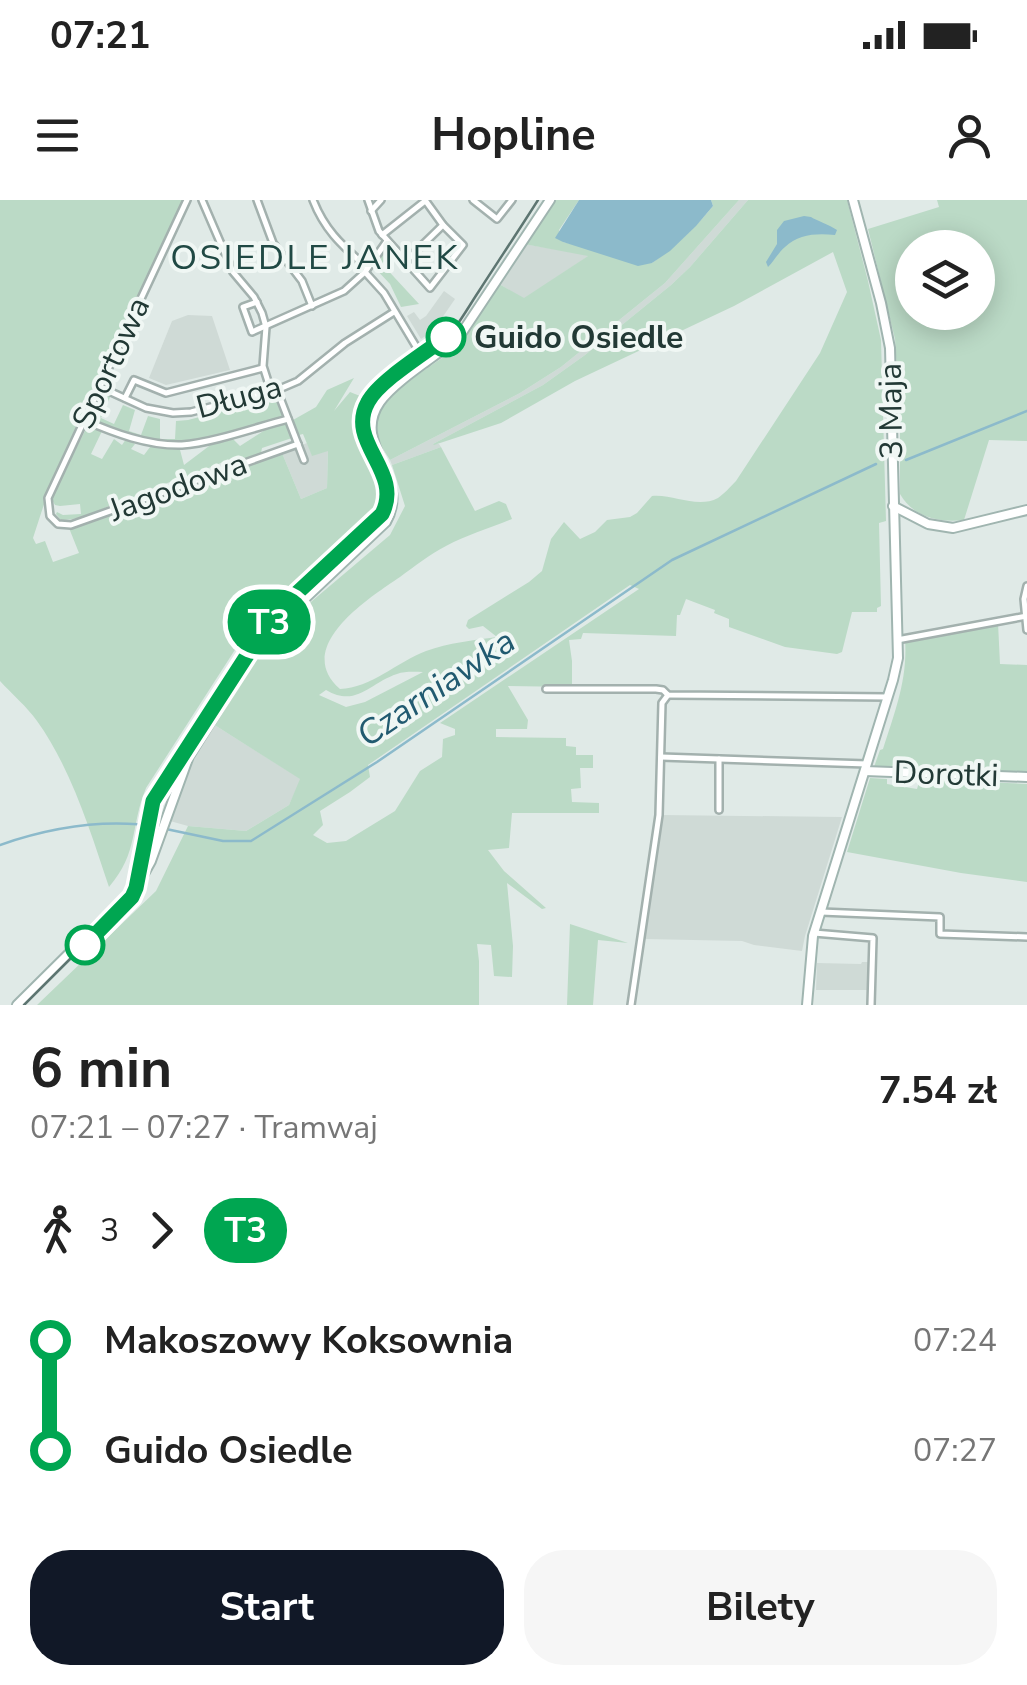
<!DOCTYPE html>
<html lang="pl">
<meta charset="utf-8">
<style>
:root{--surface:#fff;--page:#f6f6f6;--text:#222;--muted:#767676;--accent:#111827}
body{margin:0;font-family:"Nunito Sans",sans-serif;background:var(--page);color:var(--text);height:100vh;display:flex;flex-direction:column;font-size:38px;white-space:nowrap}
*{box-sizing:border-box;margin:0}
p{font-size:32px;color:var(--muted)}
.icon{flex:none;width:55px;height:55px;fill:none;stroke:currentColor;stroke-width:2;stroke-linecap:round;stroke-linejoin:round}
.map{position:relative;height:805px;overflow:hidden}
.side{display:flex;flex-direction:column;background:var(--surface);flex:1}
.side>*{flex:none}
.badge{padding:0 20px;border-radius:32px;font-size:35px;line-height:65px}
.tools{position:absolute;left:895px;top:30px;display:grid;gap:20px}
.tools a{display:grid;place-items:center;width:100px;height:100px;border-radius:50%;background:var(--surface);box-shadow:0 5px 25px #0003;font-size:50px}
.map>.badge{position:absolute;translate:-50% -50%;box-shadow:0 0 0 5px #fff}
.legs{display:flex;align-items:center;gap:15px;height:110px;padding:0 30px;font-size:32px}
.legs p{margin-inline-start:auto}
.summary{display:flex;align-items:center;justify-content:space-between;height:170px;padding:0 30px}
h1{font-size:55px;font-weight:700;line-height:75px}
.action{display:flex;gap:20px;margin-top:auto;padding:20px 30px}
.action a{flex:1;height:115px;border-radius:40px;background:var(--accent);color:#fff;font-size:40px;font-weight:700;line-height:115px;text-align:center}
.action a+a{background:var(--page);color:var(--text)}
ul{padding:0 30px;list-style:none}
li{display:flex;align-items:center;gap:35px;height:110px;font-size:38px}
li i{display:grid;place-items:center;width:15px;height:100%;margin:0 12px;background:currentColor}
li i::after{content:'';width:25px;height:25px;margin:-12px;border:8px solid;border-radius:50%;background:var(--surface)}
li p{margin-inline-start:auto}
li:first-child i{background:linear-gradient(#0000 50%,currentColor 0)}
li:last-child i{background:linear-gradient(currentColor 50%,#0000 0)}
.status{display:flex;justify-content:space-between;align-items:center;height:70px;padding:0 50px;background:var(--surface);direction:ltr}
.status svg{height:28px;fill:currentColor}
header{display:flex;justify-content:space-between;align-items:center;height:130px;padding:0 30px;background:var(--surface);font-size:45px;font-weight:700}
.map>svg:first-child{display:block}
.built{fill:#cfdad6}
.green{fill:#bbdac6;fill-rule:evenodd}
.water{fill:#8cbacb}
.lines{fill:none;stroke-linecap:round;stroke-linejoin:round}
.stream{stroke:#8cbacb;stroke-width:2.5}
.street-casing{stroke:#a3b1ae;stroke-width:10}
.secondary-casing{stroke:#a0b5b0;stroke-width:12}
.street{stroke:#fff;stroke-width:5}
.secondary{stroke:#fff;stroke-width:8}
.tram{stroke:#5d7571;stroke-width:2.5}
.line-1-casing{stroke:#fff;stroke-width:22}
.line-1{stroke:#00a651;stroke-width:15}
.stop-1-dot{fill:#fff;stroke:#00a651;stroke-width:5}
.labels{text-anchor:middle;dominant-baseline:central;stroke-width:8;stroke-linejoin:round;paint-order:stroke}
.stop-label{font-size:32px;font-weight:bold;fill:#223935;stroke:#f0f7f4;text-anchor:start}
.street-label{font-size:32px;fill:#223935;stroke:#f0f7f4}
.neighbourhood-label{font-size:35px;letter-spacing:2.5px;fill:#204944;stroke:#f0f7f4}
.water-label{font-size:35px;font-style:italic;fill:#215a70;stroke:#f0f7f4}
</style>
<div class="status"><b>07:21</b><svg viewBox="0 0 49 12"><path d="M0 12V9h3v3zM5 12V6h3v6zM10 12V3h3v9zM15 12V0h3v12zM26 1h20v11H26zM47 4h2v5h-2z"/></svg></div>
<header><svg class="icon" aria-label="menu" viewBox="0 0 24 24"><path d="M4 6h16M4 12h16M4 18h16"/></svg>Hopline<svg class="icon" aria-label="person" viewBox="0 0 24 24"><circle cx="12" cy="8" r="4"/><path d="M4 21q1-7 8-7t8 7"/></svg></header>
<div class="map">
<svg width="1027" height="805" viewBox="0 0 1027 805">
<rect width="100%" height="100%" fill="#e0eae7"/>
<g class="built">
<polygon points="739,0 748,0 690,67 671,85 585,155 543,185 433,244 439,244 441,247 392,265 390,260 520,193 561,167 665,83"/>
<polygon points="524,44 590,55 524,99 499,84"/>
<polygon points="444,91 455,99 433,131 421,139 407,116 414,112 420,120 426,116"/>
<polygon points="188,115 212,116 230,170 166,185 149,178 172,121"/>
<polygon points="307,243 312,255 328,250 327,288 301,299 282,253"/>
<polygon points="213,524 301,579 289,605 246,631 188,626 170,621 186,571"/>
<polygon points="662,615 842,617 805,736 802,751 754,745 742,741 644,739"/>
<polygon points="862,762 870,762 869,790 816,790 817,763 861,764"/>
</g>
<g class="green">
<path d="M 0,0 L 183,0 L 46,298 L 33,338 L 36,344 L 45,341 L 53,362 L 79,353 L 69,328 L 282,253 L 301,299 L 327,288 L 328,251 L 312,256 L 303,234 L 299,235 L 293,220 L 316,207 L 327,190 L 354,178 L 334,211 L 350,192 L 365,198 L 360,215 L 363,238 L 383,283 L 381,302 L 317,373 L 240,442 L 146,588 C 130,627 139,652 109,687 C 91,633 71,568 37,521 C 27,507 12,494 0,481 Z"/>
<path d="M 556,0 L 579,0 L 559,30 L 563,42 L 652,63 C 675,47 695,28 713,6 L 711,0 L 739,0 L 665,83 L 561,167 L 520,193 L 390,260 C 385,252 377,241 376,231 C 371,203 425,170 445,156 L 453,157 L 464,146 C 466,125 487,102 499,84 L 524,98 L 588,56 L 524,44 Z"/>
<path d="M 748,0 L 847,0 L 868,81 L 881,140 L 886,321 L 879,323 L 881,406 L 877,408 L 877,412 L 852,412 L 842,452 L 837,454 L 785,447 L 729,427 L 729,419 L 714,413 L 715,410 L 686,399 L 680,415 L 677,415 L 676,436 L 583,433 L 581,439 L 569,440 L 572,461 L 572,487 L 508,486 L 528,520 L 527,529 L 496,529 L 496,537 L 566,538 L 566,546 L 576,547 L 576,555 L 593,555 L 593,568 L 580,568 L 581,588 L 571,589 L 572,602 L 599,603 L 599,613 L 512,613 L 509,648 L 488,650 L 504,671 L 546,708 L 542,709 L 507,683 L 513,746 L 512,777 L 494,776 L 491,745 L 477,744 L 479,761 L 479,805 L 37,805 L 156,691 L 188,626 L 246,631 L 289,605 L 300,579 L 213,524 L 262,449 L 279,429 L 390,335 L 405,306 L 392,265 L 441,247 L 475,311 L 499,301 L 506,304 L 512,319 C 490,328 467,335 446,346 C 430,354 415,366 400,377 C 369,398 292,447 340,489 C 371,488 397,462 426,451 C 449,443 473,440 497,437 L 483,426 L 469,429 L 466,426 L 468,420 L 529,382 L 542,371 L 551,339 L 564,322 L 580,339 L 595,332 L 607,320 L 630,317 L 637,313 L 652,296 C 674,294 697,309 718,298 C 724,294 731,286 736,281 L 820,153 L 847,92 L 833,52 L 734,106 L 575,181 L 501,223 L 434,245 L 433,244 L 543,185 L 585,155 L 671,85 L 690,67 ZM 630,385 L 639,389 L 440,523 L 455,529 L 455,535 L 443,539 L 442,557 L 420,571 L 395,611 L 346,641 L 327,643 L 313,635 L 323,625 L 320,611 L 350,592 L 370,577 L 368,565 ZM 423,472 L 365,502 L 346,507 L 319,495 L 326,490 C 357,508 369,483 397,474 C 405,471 415,472 423,472 Z"/>
<path d="M 937,0 L 1027,0 L 1027,241 L 989,240 L 964,320 C 939,323 913,317 900,294 L 900,223 L 895,139 L 868,29 L 939,7 ZM 912,48 L 978,48 L 978,112 L 912,112 Z"/>
<polygon points="385,50 393,58 397,55 399,58 394,61 388,56 382,64 419,104 401,107 390,84 374,67 374,62"/>
<path d="M 105,192 L 111,195 L 101,218 L 114,224 L 123,205 L 135,210 L 129,231 L 141,235 L 148,216 L 160,219 L 160,239 L 175,239 L 176,221 L 188,220 L 250,204 L 249,199 L 274,193 L 284,217 C 251,225 207,241 174,241 C 147,242 114,231 90,217 L 101,193 Z"/>
<path d="M 286,221 L 292,238 L 262,248 L 261,253 L 236,262 L 228,260 L 199,272 L 195,278 L 184,281 L 181,278 L 143,292 L 139,298 L 128,301 L 124,299 C 104,308 84,320 61,320 L 56,314 L 57,312 L 63,315 L 81,314 L 80,304 L 60,306 L 55,305 L 51,298 L 88,225 L 102,231 L 91,254 L 102,259 L 114,239 L 122,245 L 126,239 L 135,244 L 131,249 L 144,255 L 153,243 L 179,246 L 184,265 L 221,237 L 229,235 L 240,246 L 276,223 Z"/>
<path d="M 998,423 L 1000,464 L 1027,465 L 1027,574 L 874,567 L 880,550 L 883,549 C 895,511 908,479 905,438 Z"/>
<polygon points="870,578 887,579 887,584 917,589 920,579 1027,584 1027,682 961,673 847,652"/>
<polygon points="570,724 628,743 598,740 593,805 567,805"/>
</g>
<g class="water">
<polygon points="579,0 711,0 713,6 696,26 670,51 652,63 638,66 563,42 555,38"/>
<path d="M 804,16 L 811,17 C 815,20 830,25 837,30 L 835,35 C 817,33 798,34 785,47 C 778,53 774,61 768,67 L 766,62 L 777,44 L 777,30 L 784,21 Z"/>
</g>
<g class="lines">
<g class="stream">
<polyline points="906,260 1027,211"/>
<polyline points="166,629 223,641 251,641 377,562 672,360 876,264"/>
<path d="M 0,645 C 52,627 104,618 159,627"/>
</g>
<g class="street-casing">
<g id="street">
<polyline points="187,0 48,298 50,316 58,324 71,325 298,244"/>
<polyline points="202,0 233,72 254,97 262,113 266,127 263,166 271,191"/>
<polyline points="257,0 273,43 302,81 312,106"/>
<path d="M 313,0 C 325,31 343,46 366,67"/>
<polyline points="368,0 379,31 430,88 463,45 443,25 425,0"/>
<polyline points="473,0 497,19 512,0"/>
<polyline points="371,11 381,0"/>
<polyline points="382,35 425,1"/>
<polyline points="406,61 443,25"/>
<polyline points="365,72 384,93 426,163"/>
<polyline points="257,102 243,107 252,132 344,91 365,72 387,41"/>
<polyline points="100,187 146,208 173,213 191,212 277,190 298,181 345,143 394,112"/>
<polyline points="277,190 304,260"/>
<polyline points="125,198 134,180 166,193 263,168"/>
<path d="M 84,220 C 114,233 148,246 182,245 C 212,243 257,227 288,219"/>
<polyline points="1027,386 1024,399 1027,430"/>
<polyline points="897,440 1027,416"/>
<polyline points="546,489 656,489 663,490 668,495 888,497"/>
<polyline points="661,557 867,564"/>
<polyline points="719,610 719,559"/>
<polyline points="821,712 940,717 940,734 1027,737"/>
<polyline points="814,733 873,738 871,805"/>
<polyline points="631,805 659,615 662,503 668,495"/>
</g>
</g>
<g class="secondary-casing">
<g id="secondary">
<polyline points="893,306 928,324 953,328 1027,310"/>
<polyline points="865,571 1027,577"/>
<path d="M 17,805 L 126,697 L 141,679 L 151,661 L 189,556 L 255,450 L 278,424 L 386,322 C 412,277 350,245 380,202 C 395,181 433,158 454,141 L 463,131 L 550,0"/>
<polyline points="807,805 813,736 893,480 898,458 890,148 881,103 853,0"/>
</g>
</g>
<use href="#street" class="street"/>
<use href="#secondary" class="secondary"/>
<path class="tram" d="M 24,805 L 132,697 L 136,688 L 153,601 L 253,445 L 283,406 L 382,313 C 404,271 347,245 366,205 C 381,174 432,156 454,129 C 463,117 471,103 479,91 C 499,60 519,30 538,0"/>
</g>
<g class="lines">
<g class="line-1-casing">
<path id="line-1" d="M 85,745 L 132,697 L 136,688 L 153,601 L 253,446 L 283,406 L 382,314 C 404,271 345,243 368,202 C 379,181 425,153 446,137"/>
</g>
<use href="#line-1" class="line-1"/>
</g>
<g class="stop-1-dot">
<circle cx="446" cy="137" r="18"/>
<circle cx="85" cy="745" r="18"/>
</g>
<g class="labels">
<g class="stop-label">
<text x="474" y="137">Guido Osiedle</text>
</g>
<g class="street-label">
<text transform="translate(111 163) rotate(-65)">Sportowa</text>
<text transform="translate(239 197) rotate(-15)">Długa</text>
<text transform="translate(891 211) rotate(-91)">3 Maja</text>
<text transform="translate(178 287) rotate(-20)">Jagodowa</text>
<text transform="translate(946 574) rotate(2)">Dorotki</text>
</g>
<g class="neighbourhood-label">
<text x="315" y="57">OSIEDLE JANEK</text>
</g>
<g class="water-label">
<text transform="translate(436 488) rotate(-34)">Czarniawka</text>
</g>
</g>
</svg>
<div class="tools">
<a><svg class="icon" aria-label="layers" viewBox="0 0 24 24"><path d="M12 4l9 5-9 5-9-5zM3 14l9 5 9-5"/></svg></a>
</div>
<b class="badge" style="left:269px;top:422px;background:#00a651;color:#fff">T3</b>
</div>
<section class="side">
<div class="summary"><div><h1>6 min</h1><p>07:21 – 07:27 · Tramwaj</p></div><b>7.54 zł</b></div>
<div class="legs"><svg class="icon" aria-label="walk" viewBox="0 0 24 24"><circle cx="13" cy="4" r="2"/><path d="M13 8l-2 6 4 7M11 14l-3 7M7 12l3-4h3l4 4"/></svg>3<svg class="icon" aria-label="forward" viewBox="0 0 24 24"><path d="M9 5l7 7-7 7"/></svg><b class="badge" style="background:#00a651;color:#fff">T3</b></div>
<ul>
<li><i style="color:#00a651"></i><b>Makoszowy Koksownia</b><p>07:24</p></li>
<li><i style="color:#00a651"></i><b>Guido Osiedle</b><p>07:27</p></li>
</ul>
<div class="action"><a>Start</a><a>Bilety</a></div>
</section>
